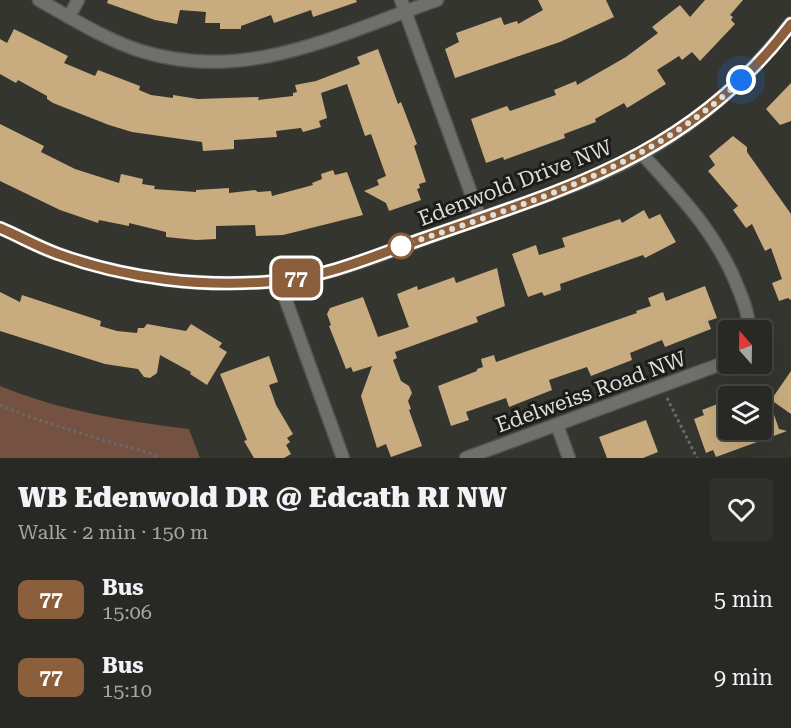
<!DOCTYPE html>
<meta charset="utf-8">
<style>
:root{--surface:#282824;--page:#30302c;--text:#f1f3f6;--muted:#a5a6a6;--line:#444441}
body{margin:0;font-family:"Roboto Serif",serif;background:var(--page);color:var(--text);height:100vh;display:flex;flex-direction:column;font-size:22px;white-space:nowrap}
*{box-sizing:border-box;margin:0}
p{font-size:20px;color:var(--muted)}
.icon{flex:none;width:33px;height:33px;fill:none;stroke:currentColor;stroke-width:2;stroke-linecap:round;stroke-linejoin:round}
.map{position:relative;height:458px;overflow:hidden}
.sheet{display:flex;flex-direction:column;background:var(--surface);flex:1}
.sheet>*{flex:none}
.badge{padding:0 12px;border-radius:9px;font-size:21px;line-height:39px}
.needle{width:39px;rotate:340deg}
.tools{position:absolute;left:718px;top:320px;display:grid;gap:12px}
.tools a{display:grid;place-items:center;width:54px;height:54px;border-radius:6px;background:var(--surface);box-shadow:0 6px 24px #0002,0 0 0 2px var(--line);font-size:30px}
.you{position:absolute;width:30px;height:30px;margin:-15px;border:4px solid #fff;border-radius:50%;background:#1a73e8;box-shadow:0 0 0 9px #1a73e833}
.map>.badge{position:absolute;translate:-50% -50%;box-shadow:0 0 0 3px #fff}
.round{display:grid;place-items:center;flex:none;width:63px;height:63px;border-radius:6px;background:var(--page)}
.overview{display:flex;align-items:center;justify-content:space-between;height:102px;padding:0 18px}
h1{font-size:28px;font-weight:800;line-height:45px}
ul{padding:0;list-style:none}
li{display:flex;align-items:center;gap:18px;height:78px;padding:0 18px}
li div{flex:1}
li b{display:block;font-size:22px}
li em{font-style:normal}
li .badge{min-width:66px;font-weight:700;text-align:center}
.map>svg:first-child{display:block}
.green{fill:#745140}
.building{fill:#c8ac80}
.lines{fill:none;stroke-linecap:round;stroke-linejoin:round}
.minor-casing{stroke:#54544f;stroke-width:15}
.tertiary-casing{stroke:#54544f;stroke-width:15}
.path{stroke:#696965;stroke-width:3;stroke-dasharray:3 3;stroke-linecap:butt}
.minor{stroke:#6e706e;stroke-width:12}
.tertiary{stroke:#6e706e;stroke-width:12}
.line-casing{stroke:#fff;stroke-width:14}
.line{stroke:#8b5e3c;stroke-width:9}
.walk{stroke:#dfdfdc;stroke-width:6;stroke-dasharray:0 10.8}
.stop-dot{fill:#fff;stroke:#8b5e3c;stroke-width:3}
.labels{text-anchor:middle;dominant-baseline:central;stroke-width:6;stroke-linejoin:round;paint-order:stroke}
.street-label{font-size:21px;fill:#dfdfdc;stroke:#1c1c1a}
</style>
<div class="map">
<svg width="791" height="458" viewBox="0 0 791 458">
<rect width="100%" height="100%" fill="#353530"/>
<path class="green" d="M 0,386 C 61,411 125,421 189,429 L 200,458 L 0,458 Z"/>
<g class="building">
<polygon points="108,0 356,0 357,2 313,17 311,10 274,23 271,15 241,26 241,29 220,29 220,23 205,23 206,12 180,10 177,24 155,20 107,3"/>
<polygon points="538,0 606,0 614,17 560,42 455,78 445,49 459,42 456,33 501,17 504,25 517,21 518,24 543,10"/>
<polygon points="705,0 743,0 730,15 733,17 731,20 735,24 700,61 692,52 682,60 679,56 657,70 666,84 627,108 624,103 595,119 596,122 564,134 565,138 504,160 503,157 486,163 471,119 507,106 510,111 556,95 554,90 576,81 577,85 626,57 658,33 652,27 680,5 690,17"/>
<polygon points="14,29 68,56 64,63 95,76 98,70 140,86 139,90 151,95 173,98 173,95 198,99 259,97 258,100 293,96 293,93 297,92 295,85 316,81 360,64 357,57 378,49 398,104 401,102 417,144 414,146 426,182 419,184 420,188 417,189 421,200 389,211 386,203 364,191 379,185 377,180 386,176 371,134 365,136 347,84 321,93 327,118 319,121 321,127 303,132 301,128 276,131 277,137 234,140 234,149 203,151 202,142 132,132 109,125 53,103 47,99 47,96 18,80 16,83 0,74 0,39 7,43"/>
<polygon points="791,83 791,121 780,125 766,109"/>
<polygon points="0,124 44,146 41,152 75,169 119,183 121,174 143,179 142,184 155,186 154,189 196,192 196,190 229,188 229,193 255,190 258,192 271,191 272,196 313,185 312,183 322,179 321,174 333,170 335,175 347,172 363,215 283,235 256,236 255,225 216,226 216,239 196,240 166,237 166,232 129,223 129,226 99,220 98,223 60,210 0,181"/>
<polygon points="733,136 747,147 747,152 791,214 791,300 788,298 779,301 772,283 782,279 771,248 765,251 752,224 746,228 733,210 738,206 708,171 715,165 709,156"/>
<polygon points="644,210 649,219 660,214 676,242 645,258 643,255 560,284 561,290 544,296 542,292 528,297 512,254 536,245 539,255 565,247 562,238 620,219 622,223"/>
<polygon points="497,268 505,306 476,317 478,322 395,352 397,358 393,360 401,381 409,386 412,393 408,401 411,409 409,410 422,446 391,457 386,444 377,448 361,396 372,366 353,372 351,367 346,369 329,326 331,325 327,314 330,308 363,297 378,337 409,327 397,294 417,286 418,290 454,277 456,283"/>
<polygon points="705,286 717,318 708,321 711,329 665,347 662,340 630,353 632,360 591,376 587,367 549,380 552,390 509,407 506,398 466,412 469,420 451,426 438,386 477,371 477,369 483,367 481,359 494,355 496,362 637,313 636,311 651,306 648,298 663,292 666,301"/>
<polygon points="0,292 20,302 22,295 101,321 100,326 117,331 137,333 138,328 144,328 147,324 186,331 191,324 222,343 219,347 227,352 207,385 190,374 191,372 160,355 157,373 150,378 144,377 138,369 105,364 0,331"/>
<polygon points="269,356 278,382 269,385 276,405 293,434 287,438 290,442 286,445 291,454 284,458 254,458 244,441 247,440 220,374"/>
<polygon points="791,371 791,414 771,400"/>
<polygon points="764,386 779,429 787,431 716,457 713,450 706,453 694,419 704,415 702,410 725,401 729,411 729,429 762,429"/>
<polygon points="646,420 658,452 643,458 607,458 599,437"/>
</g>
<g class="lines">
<g class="minor-casing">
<g id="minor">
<path d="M 39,0 C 71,18 106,40 141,51 C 247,84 339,34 437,0"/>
<polyline points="401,0 480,218"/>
<polyline points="69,17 78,0"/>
<path d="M 642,154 C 682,198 717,233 739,290 C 744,303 749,315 749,330"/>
<polyline points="279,281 343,458"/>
<polyline points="557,425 569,458"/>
<polyline points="466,458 729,361"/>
</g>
</g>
<g class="tertiary-casing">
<path id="tertiary" d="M 0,228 C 19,236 38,247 58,254 C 127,279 204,288 277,281 C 331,277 392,250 443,232 C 496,212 553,196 605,172 C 679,139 742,87 791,23"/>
</g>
<g class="path">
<polyline points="667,398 697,458"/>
<path d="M 0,405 C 36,420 73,431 110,442 C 127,448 142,448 158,458"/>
</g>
<use href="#minor" class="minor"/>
<use href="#tertiary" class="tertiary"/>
</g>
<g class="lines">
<g class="line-casing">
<path id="line" d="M 0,228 C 19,236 38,247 58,254 C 127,279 204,288 277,281 C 328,277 378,254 425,238 C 572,187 693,153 791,24"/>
</g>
<use href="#line" class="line"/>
<path class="walk" d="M 401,246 L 396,248 C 517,206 647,171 741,80"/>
</g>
<circle class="stop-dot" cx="401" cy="246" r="12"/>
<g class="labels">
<g class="street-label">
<text transform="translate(515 183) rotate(-21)">Edenwold Drive NW</text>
<text transform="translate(591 392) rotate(-20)">Edelweiss Road NW</text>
</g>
</g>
</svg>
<div class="tools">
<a><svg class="needle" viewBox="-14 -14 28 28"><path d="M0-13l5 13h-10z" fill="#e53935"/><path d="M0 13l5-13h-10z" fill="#a5a6a6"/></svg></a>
<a><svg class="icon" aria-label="layers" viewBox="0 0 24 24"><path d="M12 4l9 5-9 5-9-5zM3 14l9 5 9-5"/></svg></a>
</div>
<div class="you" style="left:741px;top:80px"></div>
<b class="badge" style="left:296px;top:278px;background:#8b5e3c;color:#fff">77</b>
</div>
<section class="sheet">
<div class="overview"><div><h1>WB Edenwold DR @ Edcath RI NW</h1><p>Walk · 2 min · 150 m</p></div><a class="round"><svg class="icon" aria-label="heart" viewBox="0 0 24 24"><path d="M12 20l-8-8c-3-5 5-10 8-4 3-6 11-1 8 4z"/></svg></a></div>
<ul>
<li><span class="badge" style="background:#8b5e3c;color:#fff">77</span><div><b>Bus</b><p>15:06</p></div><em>5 min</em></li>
<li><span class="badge" style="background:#8b5e3c;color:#fff">77</span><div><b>Bus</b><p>15:10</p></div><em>9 min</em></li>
</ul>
</section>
